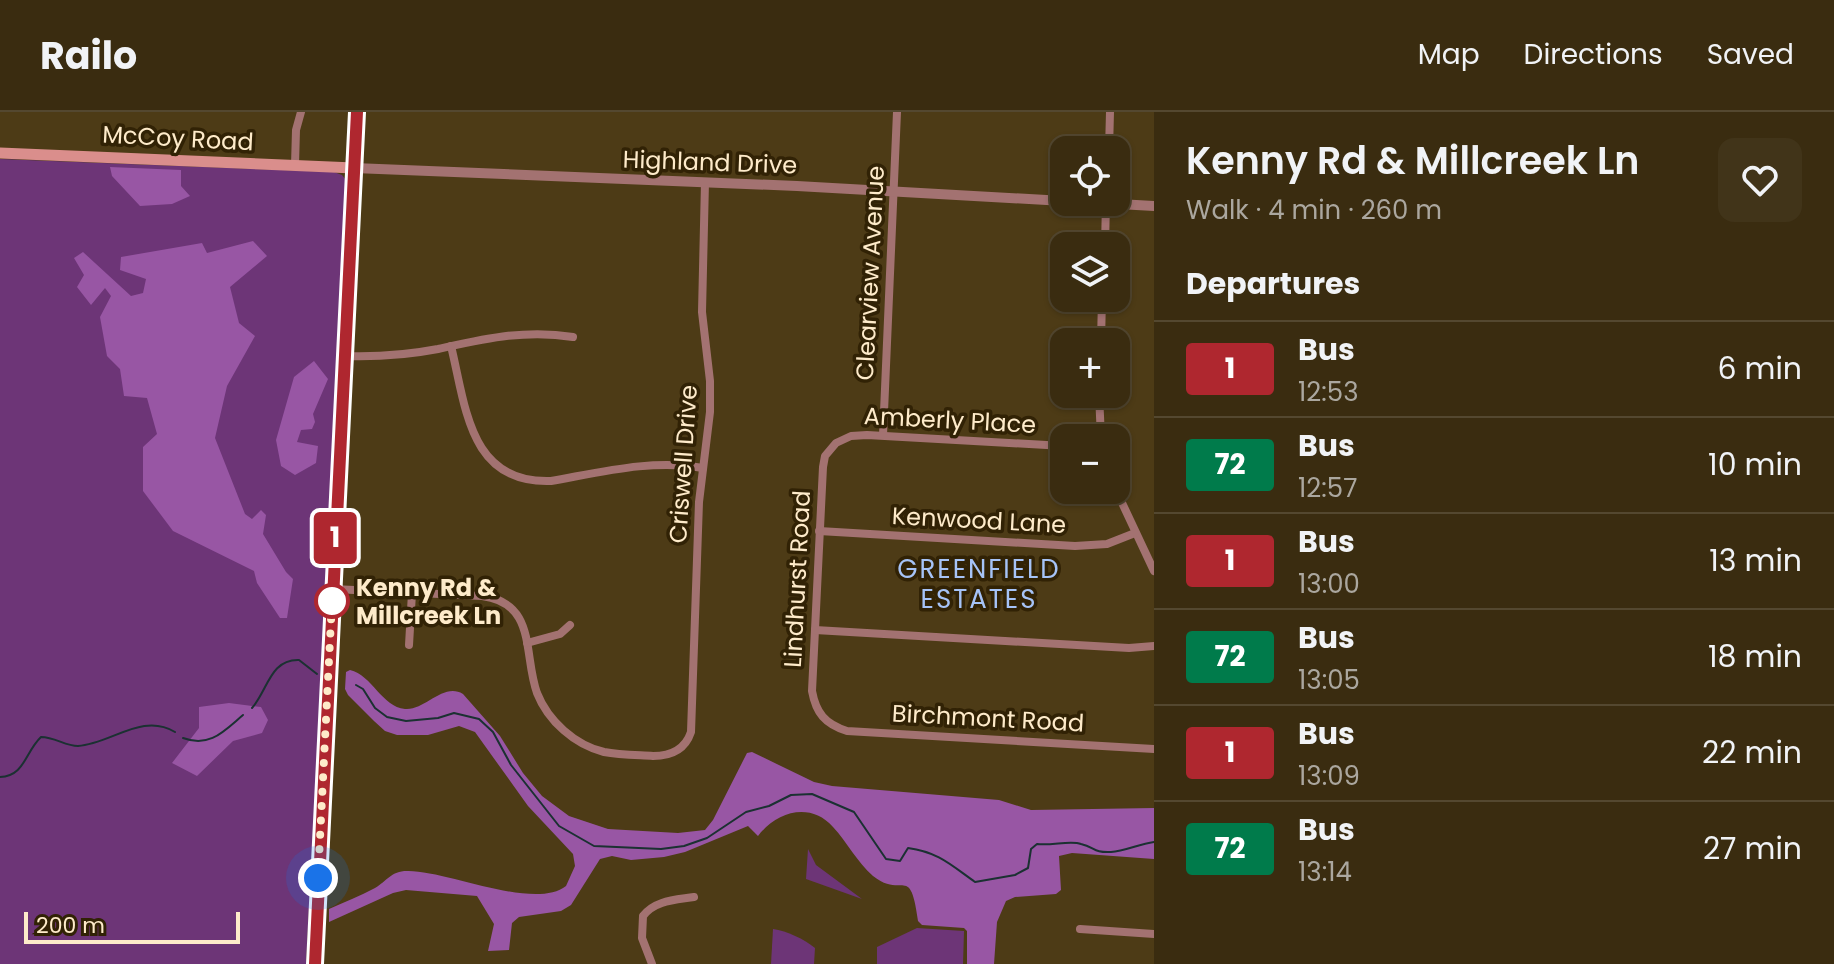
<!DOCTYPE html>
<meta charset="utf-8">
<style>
:root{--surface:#3a2c10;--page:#413419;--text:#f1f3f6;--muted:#aba79f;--line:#544830}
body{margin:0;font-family:Poppins,sans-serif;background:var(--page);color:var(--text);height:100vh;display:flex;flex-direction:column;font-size:30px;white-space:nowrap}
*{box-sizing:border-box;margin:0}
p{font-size:26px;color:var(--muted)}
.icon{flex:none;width:44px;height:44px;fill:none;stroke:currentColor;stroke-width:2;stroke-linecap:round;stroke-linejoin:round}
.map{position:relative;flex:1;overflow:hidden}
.panel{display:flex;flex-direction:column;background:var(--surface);width:680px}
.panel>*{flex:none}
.badge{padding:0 16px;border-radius:6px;font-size:28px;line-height:52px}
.controls{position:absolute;left:1050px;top:24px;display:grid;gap:16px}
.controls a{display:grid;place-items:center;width:80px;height:80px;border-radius:16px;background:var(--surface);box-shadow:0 2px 6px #0004,0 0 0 2px var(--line);font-size:40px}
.scale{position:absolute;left:24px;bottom:20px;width:216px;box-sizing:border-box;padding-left:8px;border:4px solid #feebca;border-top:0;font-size:22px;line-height:28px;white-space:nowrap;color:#feebca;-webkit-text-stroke:6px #312205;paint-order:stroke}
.you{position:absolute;width:40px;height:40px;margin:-20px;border:6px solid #fff;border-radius:50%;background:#1a73e8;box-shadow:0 0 0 12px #1a73e833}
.map>.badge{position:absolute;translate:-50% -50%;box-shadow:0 0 0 4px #fff}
h2{padding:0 32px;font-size:30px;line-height:72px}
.round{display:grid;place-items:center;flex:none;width:84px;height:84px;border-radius:16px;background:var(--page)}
.head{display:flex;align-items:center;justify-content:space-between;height:136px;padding:0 32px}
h1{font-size:38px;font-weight:600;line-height:60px}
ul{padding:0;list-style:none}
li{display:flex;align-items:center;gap:24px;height:96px;padding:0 32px;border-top:2px solid var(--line)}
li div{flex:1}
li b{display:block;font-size:30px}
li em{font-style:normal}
li .badge{min-width:88px;font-weight:700;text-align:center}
header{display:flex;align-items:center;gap:48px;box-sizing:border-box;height:112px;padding:0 40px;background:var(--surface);border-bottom:2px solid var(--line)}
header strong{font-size:38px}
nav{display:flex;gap:44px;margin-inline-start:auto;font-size:28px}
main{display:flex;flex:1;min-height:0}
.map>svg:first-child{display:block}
.green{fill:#6d3577}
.forest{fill:#9856a4}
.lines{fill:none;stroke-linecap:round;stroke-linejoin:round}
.stream{stroke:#1b3132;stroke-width:2}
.minor{stroke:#a37271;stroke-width:8}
.tertiary{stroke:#a37271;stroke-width:10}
.secondary{stroke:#da8e8c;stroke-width:11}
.primary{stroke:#f9aba8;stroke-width:12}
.line-casing{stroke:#fff;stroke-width:18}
.line{stroke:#af272f;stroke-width:12}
.walk{stroke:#feebca;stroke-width:8;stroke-dasharray:0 14.4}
.stop-dot{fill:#fff;stroke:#af272f;stroke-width:4}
.labels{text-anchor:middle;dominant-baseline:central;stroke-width:7;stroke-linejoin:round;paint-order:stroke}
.street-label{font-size:24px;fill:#feebca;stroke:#312205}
.stop-label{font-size:24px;font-weight:bold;fill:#feebca;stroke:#312205;text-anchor:start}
.neighbourhood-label{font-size:26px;letter-spacing:2px;fill:#a6c3f7;stroke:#312205}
</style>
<header>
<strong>Railo</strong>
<nav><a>Map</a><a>Directions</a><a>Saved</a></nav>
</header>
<main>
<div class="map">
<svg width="1154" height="852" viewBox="0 0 1154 852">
<rect width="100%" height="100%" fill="#4d3b16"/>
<g class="green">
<polygon points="0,47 334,60 342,63 346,68 343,162 306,852 0,852"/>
<polygon points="808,737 816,753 862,787 806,767"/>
<polygon points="917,816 964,819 963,852 877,852 877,835"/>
<path d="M 773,817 C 787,819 804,827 815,836 L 814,852 L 771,852 Z"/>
</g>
<g class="forest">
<polygon points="110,55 181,58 181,74 190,84 172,92 140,94 112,64"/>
<polygon points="253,129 267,144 230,175 239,211 255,224 227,274 215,326 245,402 252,407 261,398 266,403 263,422 286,460 293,467 287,506 280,506 257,471 254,459 173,419 143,379 143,335 157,322 147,286 124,284 120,257 107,244 100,205 111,184 105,176 91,193 77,175 84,163 74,146 83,140 131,184 143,181 146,167 120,158 121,145 202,131 207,141"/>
<polygon points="314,249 328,267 313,302 315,310 312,317 301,318 297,330 318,334 316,351 295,363 281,354 276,328 294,265"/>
<path d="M 350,558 C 372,563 382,595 405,597 C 425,599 443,570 463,582 L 500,624 L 523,661 L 542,684 L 569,704 L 608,717 L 678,721 L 705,718 L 713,708 L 747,641 L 752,640 L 814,670 L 832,674 L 999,688 L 1031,698 L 1154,696 L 1154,747 L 1072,741 L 1059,744 L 1061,778 L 1056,782 L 1015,785 L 1006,789 L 997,810 L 994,852 L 967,852 L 967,819 L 964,816 L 922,813 L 918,809 C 910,750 903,788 873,764 C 857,750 847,730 833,715 C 810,689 776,700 758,724 L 748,714 L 685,740 L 664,745 L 631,748 L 612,744 L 600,747 L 571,793 L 561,799 L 519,805 L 512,811 L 509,838 L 488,839 L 494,812 L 477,784 L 406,778 L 393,781 L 329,810 L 329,797 C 344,790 360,784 375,776 C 387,769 391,759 407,759 C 446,758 534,799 566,774 L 575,754 L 573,742 L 528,694 L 475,620 L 459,614 L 428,623 L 397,623 L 385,619 L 374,609 L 348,583 L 345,577 L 346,560 Z"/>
<polygon points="229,591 261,595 268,608 262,621 233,629 197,664 172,651 199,616 199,595"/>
</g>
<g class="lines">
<g class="stream">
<path d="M 356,573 L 363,577 L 375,596 L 387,605 L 406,609 L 438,606 L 454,601 L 479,607 L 493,620 L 511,653 L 559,714 L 594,734 L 661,737 L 684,734 L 707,726 L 746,700 L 769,694 L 791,683 L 812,682 L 854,700 L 886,747 L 900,749 L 908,736 C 938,740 951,753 975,770 L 1015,763 L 1028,756 L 1031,737 L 1037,732 C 1051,734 1071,728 1081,732 C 1095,735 1093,741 1111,740 C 1125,739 1139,732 1154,730"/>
<path d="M 252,596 C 268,578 270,547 299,548 L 317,562"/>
<path d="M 183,626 C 210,636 224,619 243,603"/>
<path d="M 0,665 C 25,664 25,640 41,625 C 55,625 65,634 78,634 C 111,632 142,600 175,620"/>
</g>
<g class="minor">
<polyline points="1109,38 1110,0"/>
<polyline points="295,53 296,18 301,0"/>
<polyline points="1105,134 1106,90"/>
<polyline points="1101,230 1102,186"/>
<path d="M 451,234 C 466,295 469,372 551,369 C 602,360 652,347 703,356"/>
<path d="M 345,244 C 376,245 407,243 438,237 C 484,227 525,217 573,225"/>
<polyline points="1099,282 1101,326"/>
<polyline points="883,323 897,0"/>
<path d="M 1064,334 L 867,323 L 851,324 L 836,331 L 825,344 L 823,355 L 812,579 C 816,601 825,612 847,619 L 1154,637"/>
<polyline points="1116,378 1154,459"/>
<polyline points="819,419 1075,434 1107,432 1135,421"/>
<path d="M 333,477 L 482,484 C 537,491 523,542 537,581 C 548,609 575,633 604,640 C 620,643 637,643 653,644 C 671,644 685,638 691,620 L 699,390 L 710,300 L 710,269 L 702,200 L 705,70"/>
<polyline points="815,518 1129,536 1154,534"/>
<polyline points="527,531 560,522 570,513"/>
<polyline points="409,533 412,481"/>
<polyline points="1080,817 1154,822"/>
<path d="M 652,852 L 642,826 L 643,804 C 655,788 676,788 694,785"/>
</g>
<g class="tertiary">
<polyline points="354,56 797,74 1064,89"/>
<polyline points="1083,90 1154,94"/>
</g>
<polyline class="secondary" points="0,41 354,56"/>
<polyline class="primary" points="315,852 357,0"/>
</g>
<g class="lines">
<g class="line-casing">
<polyline id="line" points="315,852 357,0"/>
</g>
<use href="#line" class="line"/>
<polyline class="walk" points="318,766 332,489"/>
</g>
<circle class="stop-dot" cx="332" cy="489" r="16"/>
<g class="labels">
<g class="street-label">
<text transform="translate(178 26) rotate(3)">McCoy Road</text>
<text transform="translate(710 50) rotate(2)">Highland Drive</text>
<text transform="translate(870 161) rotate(-87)">Clearview Avenue</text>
<text transform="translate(950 308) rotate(3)">Amberly Place</text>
<text transform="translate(683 352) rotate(-86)">Criswell Drive</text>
<text transform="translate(979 408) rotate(3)">Kenwood Lane</text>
<text transform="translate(797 467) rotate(-87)">Lindhurst Road</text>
<text transform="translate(988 606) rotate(3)">Birchmont Road</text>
</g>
<g class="stop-label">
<text x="356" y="475">Kenny Rd &amp;<tspan x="356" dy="28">Millcreek Ln</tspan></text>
</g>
<g class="neighbourhood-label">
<text x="979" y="457">GREENFIELD<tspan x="979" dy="30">ESTATES</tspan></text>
</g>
</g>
</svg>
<div class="controls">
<a><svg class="icon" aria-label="locate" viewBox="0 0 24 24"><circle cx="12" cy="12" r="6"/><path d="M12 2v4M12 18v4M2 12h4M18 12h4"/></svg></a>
<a><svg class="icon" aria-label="layers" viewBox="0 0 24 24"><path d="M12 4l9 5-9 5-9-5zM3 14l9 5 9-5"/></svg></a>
<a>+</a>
<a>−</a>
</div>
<div class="scale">200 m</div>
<div class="you" style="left:318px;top:766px"></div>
<b class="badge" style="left:335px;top:426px;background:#af272f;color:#fff">1</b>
</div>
<section class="panel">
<div class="head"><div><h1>Kenny Rd &amp; Millcreek Ln</h1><p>Walk · 4 min · 260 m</p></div><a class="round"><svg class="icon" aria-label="heart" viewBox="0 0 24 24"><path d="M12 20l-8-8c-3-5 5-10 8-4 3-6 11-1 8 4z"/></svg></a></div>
<h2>Departures</h2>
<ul>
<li><span class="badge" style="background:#af272f;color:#fff">1</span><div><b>Bus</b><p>12:53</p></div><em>6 min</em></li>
<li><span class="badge" style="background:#007b4b;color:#fff">72</span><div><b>Bus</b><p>12:57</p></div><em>10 min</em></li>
<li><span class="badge" style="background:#af272f;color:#fff">1</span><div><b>Bus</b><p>13:00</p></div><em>13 min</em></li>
<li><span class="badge" style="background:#007b4b;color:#fff">72</span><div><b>Bus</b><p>13:05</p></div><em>18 min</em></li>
<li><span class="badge" style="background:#af272f;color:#fff">1</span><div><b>Bus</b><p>13:09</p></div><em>22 min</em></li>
<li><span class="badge" style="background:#007b4b;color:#fff">72</span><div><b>Bus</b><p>13:14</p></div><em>27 min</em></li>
</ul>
</section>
</main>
